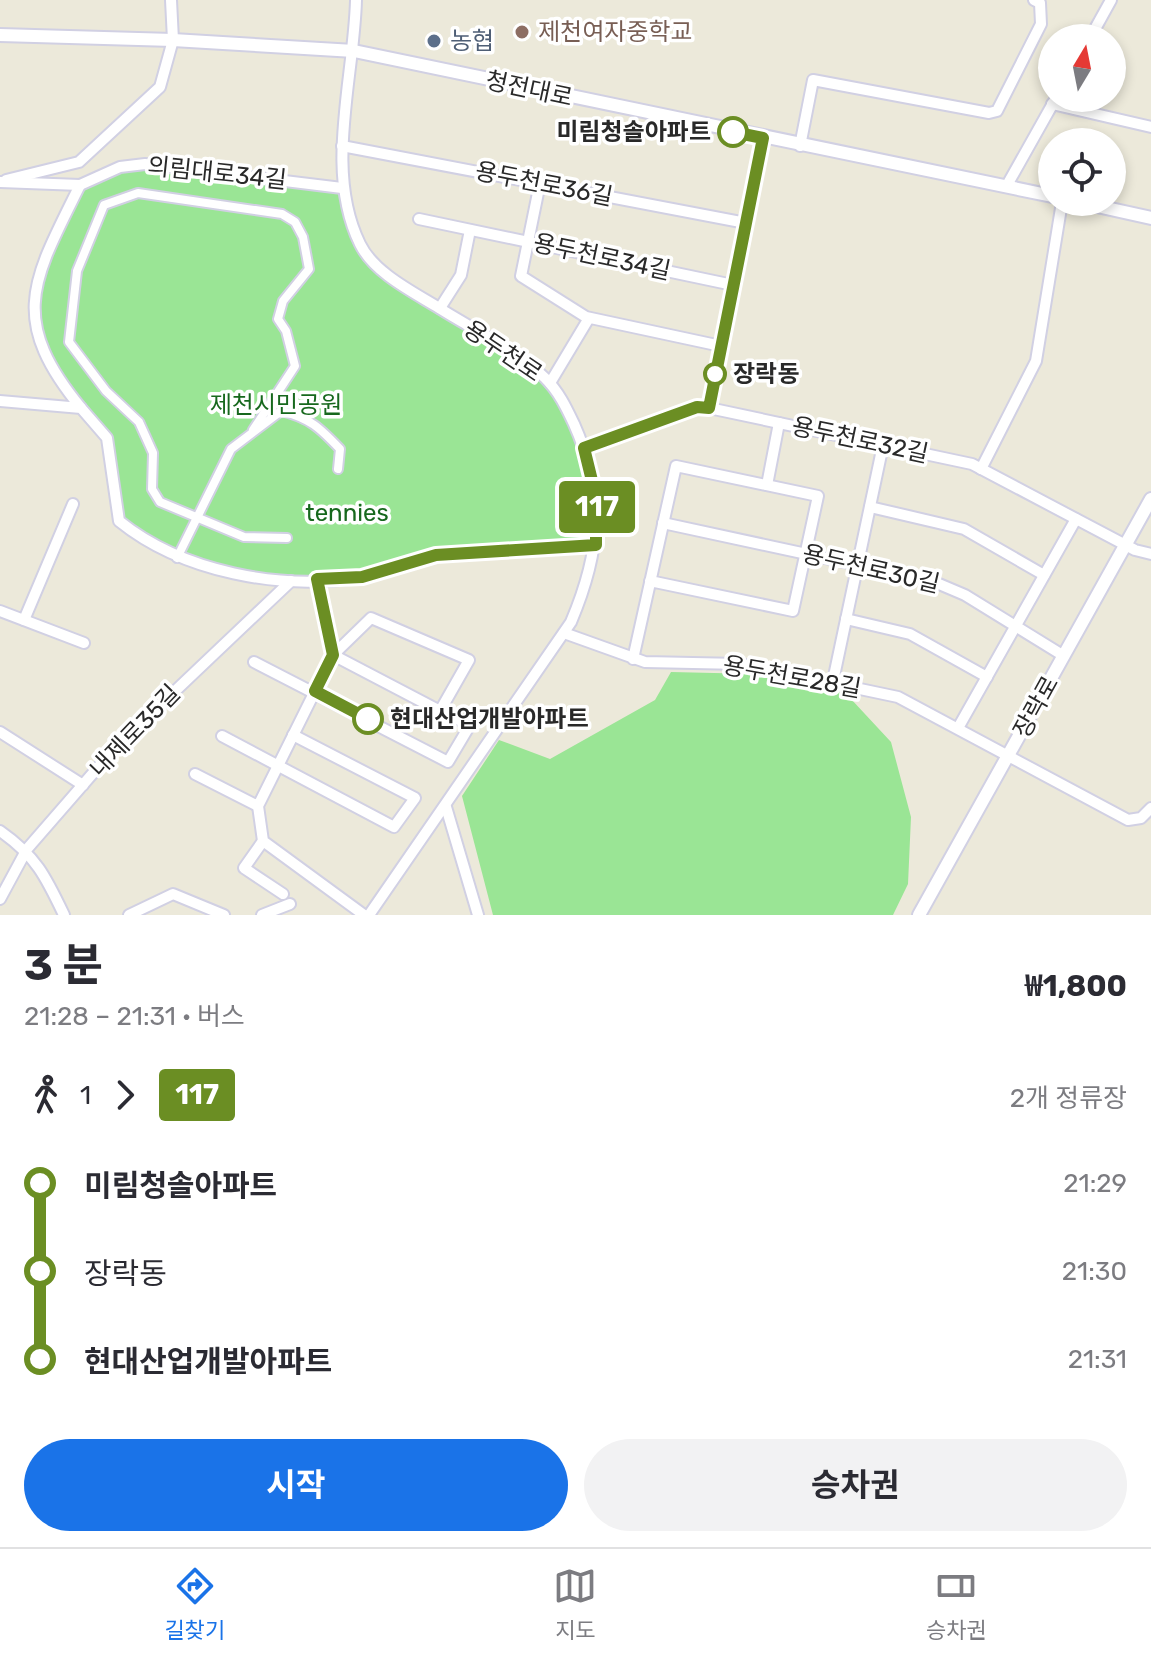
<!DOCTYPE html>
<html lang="ko">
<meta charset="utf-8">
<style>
:root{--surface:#fff;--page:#f2f2f3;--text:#2b2b33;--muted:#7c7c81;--line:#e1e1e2;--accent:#1a73e8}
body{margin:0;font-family:Rubik,"Noto Sans KR",sans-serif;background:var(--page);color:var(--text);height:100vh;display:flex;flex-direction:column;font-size:30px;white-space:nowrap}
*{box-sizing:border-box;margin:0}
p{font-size:26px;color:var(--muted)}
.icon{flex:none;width:44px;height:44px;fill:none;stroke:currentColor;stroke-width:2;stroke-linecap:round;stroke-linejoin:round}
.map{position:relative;height:915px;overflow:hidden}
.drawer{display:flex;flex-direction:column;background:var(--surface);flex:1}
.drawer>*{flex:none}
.badge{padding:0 16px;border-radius:6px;font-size:28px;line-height:52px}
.needle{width:52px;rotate:10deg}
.buttons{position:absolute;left:1038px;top:24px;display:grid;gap:16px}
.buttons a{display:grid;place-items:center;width:88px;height:88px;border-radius:50%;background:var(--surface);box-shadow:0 4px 12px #0003;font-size:40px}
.map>.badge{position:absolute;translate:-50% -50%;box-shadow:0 0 0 4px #fff}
.legs{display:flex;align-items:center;gap:12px;height:88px;padding:0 24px;font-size:26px}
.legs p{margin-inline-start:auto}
.head{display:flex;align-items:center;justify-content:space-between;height:136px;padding:0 24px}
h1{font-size:44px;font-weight:700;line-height:60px}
.button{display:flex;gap:16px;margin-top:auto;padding:16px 24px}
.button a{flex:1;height:92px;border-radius:48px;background:var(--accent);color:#fff;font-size:32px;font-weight:700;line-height:92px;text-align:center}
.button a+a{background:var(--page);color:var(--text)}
ul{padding:0 24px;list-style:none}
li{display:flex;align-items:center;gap:28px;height:88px;font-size:30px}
li i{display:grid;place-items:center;width:12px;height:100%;margin:0 10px;background:currentColor}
li i::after{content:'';width:20px;height:20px;margin:-10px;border:6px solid;border-radius:50%;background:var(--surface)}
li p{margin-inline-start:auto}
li:first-child i{background:linear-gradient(#0000 50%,currentColor 0)}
li:last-child i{background:linear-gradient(currentColor 50%,#0000 0)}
.dock{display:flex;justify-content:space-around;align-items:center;height:112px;border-top:2px solid var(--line);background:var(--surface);font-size:22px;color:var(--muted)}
.dock a{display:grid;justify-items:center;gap:4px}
.dock .active{color:var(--accent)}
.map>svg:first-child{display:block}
.green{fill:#9ae595}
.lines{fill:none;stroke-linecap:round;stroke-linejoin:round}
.pedestrian-casing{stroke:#d1d0e3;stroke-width:12}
.minor-casing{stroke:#d1d0e3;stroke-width:14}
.tertiary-casing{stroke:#d1d0e3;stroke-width:16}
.pedestrian{stroke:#fff;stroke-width:8}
.minor{stroke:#fff;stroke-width:10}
.tertiary{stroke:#fff;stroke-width:12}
.line-1-casing{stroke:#fff;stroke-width:18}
.line-1{stroke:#6b8e23;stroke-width:12}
.education-dot{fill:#8d6e63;stroke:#fff;stroke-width:3}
.service-dot{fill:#5c6f8a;stroke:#fff;stroke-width:3}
.stop-1-dot{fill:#fff;stroke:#6b8e23;stroke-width:4}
.labels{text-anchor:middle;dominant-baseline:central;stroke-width:7;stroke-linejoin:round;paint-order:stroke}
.education-label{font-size:24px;fill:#785e54;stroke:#fff;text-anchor:start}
.service-label{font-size:24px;fill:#4e5e75;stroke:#fff;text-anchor:start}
.street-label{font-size:24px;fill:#292929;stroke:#fff}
.stop-label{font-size:24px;font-weight:bold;fill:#292929;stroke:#fff;text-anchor:start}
.park-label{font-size:24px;fill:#17681d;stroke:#fff}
</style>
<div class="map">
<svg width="1151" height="915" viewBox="0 0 1151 915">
<rect width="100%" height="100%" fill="#ece9da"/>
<g class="green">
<path d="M 145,168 L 338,192 L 352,232 L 385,276 L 413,299 L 526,368 L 552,391 L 581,450 L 591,497 L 592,542 C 541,546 490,549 439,555 C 413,558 389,571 363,577 C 279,593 188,569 122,516 C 119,495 117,448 108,432 C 95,411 74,395 60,376 C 15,316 56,244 84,187 L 121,172 Z"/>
<polygon points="671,672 757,674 838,685 891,742 911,817 908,884 893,915 493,915 462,796 499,740 550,759 655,700"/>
</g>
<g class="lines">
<g class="pedestrian-casing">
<g id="pedestrian">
<polyline points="253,430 295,366 286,331 278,319 283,301 309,269 303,237 295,222 282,214 138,193 104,205 77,271 69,342 106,391 139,422 153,453 152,489 160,502 244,537 287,538"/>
<path d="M 177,558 L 231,449 L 281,411 C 310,418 320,428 340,449 L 338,469"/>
</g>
</g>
<g class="minor-casing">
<g id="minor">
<path d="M 356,0 C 354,79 324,171 360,244 C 374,273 413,292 439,308 C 474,330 516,350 545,378 C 559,392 566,407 574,424 C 606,496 601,551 571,622 L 369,915"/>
<polyline points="1090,38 1111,0"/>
<polyline points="1052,104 1151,127"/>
<polyline points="342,146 746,223"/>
<polyline points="800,146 813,80 989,113 997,111 1041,24 1040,3 1034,0"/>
<polyline points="6,180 79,162 160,87 173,40 171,0"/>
<polyline points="0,182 80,185 120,167 145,164 342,188"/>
<polyline points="540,183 521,276 586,317 721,346"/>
<path d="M 80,185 C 33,280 7,318 81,408"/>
<polyline points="1006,187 1056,98"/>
<polyline points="419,219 733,285"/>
<polyline points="440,308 461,275 470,230"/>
<polyline points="550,383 589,318"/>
<path d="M 0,401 L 81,408 L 107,438 L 119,521 C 182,572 281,591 361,577 C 387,572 411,559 437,555 C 490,549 543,548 596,545"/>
<polyline points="709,408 763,138"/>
<polyline points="584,448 697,407 709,408 972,464 1135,550 1151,554"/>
<polyline points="981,469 1036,361 1062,202"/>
<polyline points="767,485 779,423"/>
<polyline points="870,507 964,529 1044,575"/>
<polyline points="663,523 932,581 965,595 1064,656"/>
<polyline points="317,579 333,655"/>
<polyline points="0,611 84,643"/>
<polyline points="846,619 910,634 987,677"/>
<polyline points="24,620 73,504"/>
<polyline points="564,633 645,662 741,664 898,697 1128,820 1141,818 1151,808"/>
<polyline points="333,655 440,711 469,660 371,618 333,655 258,806 263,841 364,915"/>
<polyline points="633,659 676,466 818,496 793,611 650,581"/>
<polyline points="254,662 448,762 470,725 440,711"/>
<polyline points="833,681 883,445"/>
<polyline points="958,728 1076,519"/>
<polyline points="0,732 83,785"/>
<polyline points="222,736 394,827 415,798 293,735"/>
<polyline points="195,774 258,806"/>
<polyline points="446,807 478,915"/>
<path d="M 0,831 C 36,856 46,877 64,915"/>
<polyline points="263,841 244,868 283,894"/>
<polyline points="0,899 27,849 114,749 291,581"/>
<polyline points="129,915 173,894 224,915"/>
<polyline points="262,915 290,904"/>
</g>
</g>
<g class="tertiary-casing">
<g id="tertiary">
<polyline points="0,35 173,40 354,51 1052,196"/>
<polyline points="1079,202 1151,218"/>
<polyline points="919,915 1151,499"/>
</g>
</g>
<use href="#pedestrian" class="pedestrian"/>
<use href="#minor" class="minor"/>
<use href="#tertiary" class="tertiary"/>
</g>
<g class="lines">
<g class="line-1-casing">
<polyline id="line-1" points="368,719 315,691 333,655 317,579 362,577 436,555 596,545 596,497 584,448 697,407 709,408 763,138 733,132"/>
</g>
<use href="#line-1" class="line-1"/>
</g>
<circle class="education-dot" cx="522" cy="32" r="8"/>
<circle class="service-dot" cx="434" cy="41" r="8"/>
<g class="stop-1-dot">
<circle cx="733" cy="132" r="14"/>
<circle cx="715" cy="374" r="10"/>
<circle cx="368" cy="719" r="14"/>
</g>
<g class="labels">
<g class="education-label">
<text x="538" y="32">제천여자중학교</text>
</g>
<g class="service-label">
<text x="450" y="41">농협</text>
</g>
<g class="street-label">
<text transform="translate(529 89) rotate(12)">청전대로</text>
<text transform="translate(217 173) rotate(6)">의림대로34길</text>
<text transform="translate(544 184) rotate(11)">용두천로36길</text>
<text transform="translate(602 257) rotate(12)">용두천로34길</text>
<text transform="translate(503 351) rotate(34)">용두천로</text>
<text transform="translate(860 440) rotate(12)">용두천로32길</text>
<text transform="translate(871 569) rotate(13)">용두천로30길</text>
<text transform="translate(792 677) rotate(10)">용두천로28길</text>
<text transform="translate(1036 707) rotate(-61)">장락로</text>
<text transform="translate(135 731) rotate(-46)">내제로35길</text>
</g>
<g class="stop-label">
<text x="711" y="132" text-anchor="end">미림청솔아파트</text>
<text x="733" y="374">장락동</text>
<text x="390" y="719">현대산업개발아파트</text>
</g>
<g class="park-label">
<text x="276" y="405">제천시민공원</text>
<text x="347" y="513">tennies</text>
</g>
</g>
</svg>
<div class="buttons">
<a><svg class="needle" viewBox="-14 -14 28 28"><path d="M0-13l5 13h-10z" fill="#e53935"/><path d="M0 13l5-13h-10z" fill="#7c7c81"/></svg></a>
<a><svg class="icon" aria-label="locate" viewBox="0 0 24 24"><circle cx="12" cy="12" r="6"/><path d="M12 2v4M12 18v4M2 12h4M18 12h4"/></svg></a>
</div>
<b class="badge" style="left:597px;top:507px;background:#6b8e23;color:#fff">117</b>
</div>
<section class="drawer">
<div class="head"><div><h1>3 분</h1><p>21:28 – 21:31 · 버스</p></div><b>₩1,800</b></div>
<div class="legs"><svg class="icon" aria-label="walk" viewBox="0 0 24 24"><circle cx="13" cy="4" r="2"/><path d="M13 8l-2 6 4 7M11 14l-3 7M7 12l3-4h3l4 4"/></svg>1<svg class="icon" aria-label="forward" viewBox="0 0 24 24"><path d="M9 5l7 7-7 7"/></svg><b class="badge" style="background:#6b8e23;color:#fff">117</b><p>2개 정류장</p></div>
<ul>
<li><i style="color:#6b8e23"></i><b>미림청솔아파트</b><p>21:29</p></li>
<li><i style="color:#6b8e23"></i><span>장락동</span><p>21:30</p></li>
<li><i style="color:#6b8e23"></i><b>현대산업개발아파트</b><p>21:31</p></li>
</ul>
<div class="button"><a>시작</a><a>승차권</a></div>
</section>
<nav class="dock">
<a class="active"><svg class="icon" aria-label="directions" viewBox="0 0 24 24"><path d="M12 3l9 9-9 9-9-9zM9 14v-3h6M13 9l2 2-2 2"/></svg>길찾기</a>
<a><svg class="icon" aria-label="map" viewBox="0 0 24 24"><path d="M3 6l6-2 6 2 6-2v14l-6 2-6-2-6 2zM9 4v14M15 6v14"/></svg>지도</a>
<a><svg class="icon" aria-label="tickets" viewBox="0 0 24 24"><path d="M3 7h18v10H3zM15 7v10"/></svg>승차권</a>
</nav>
